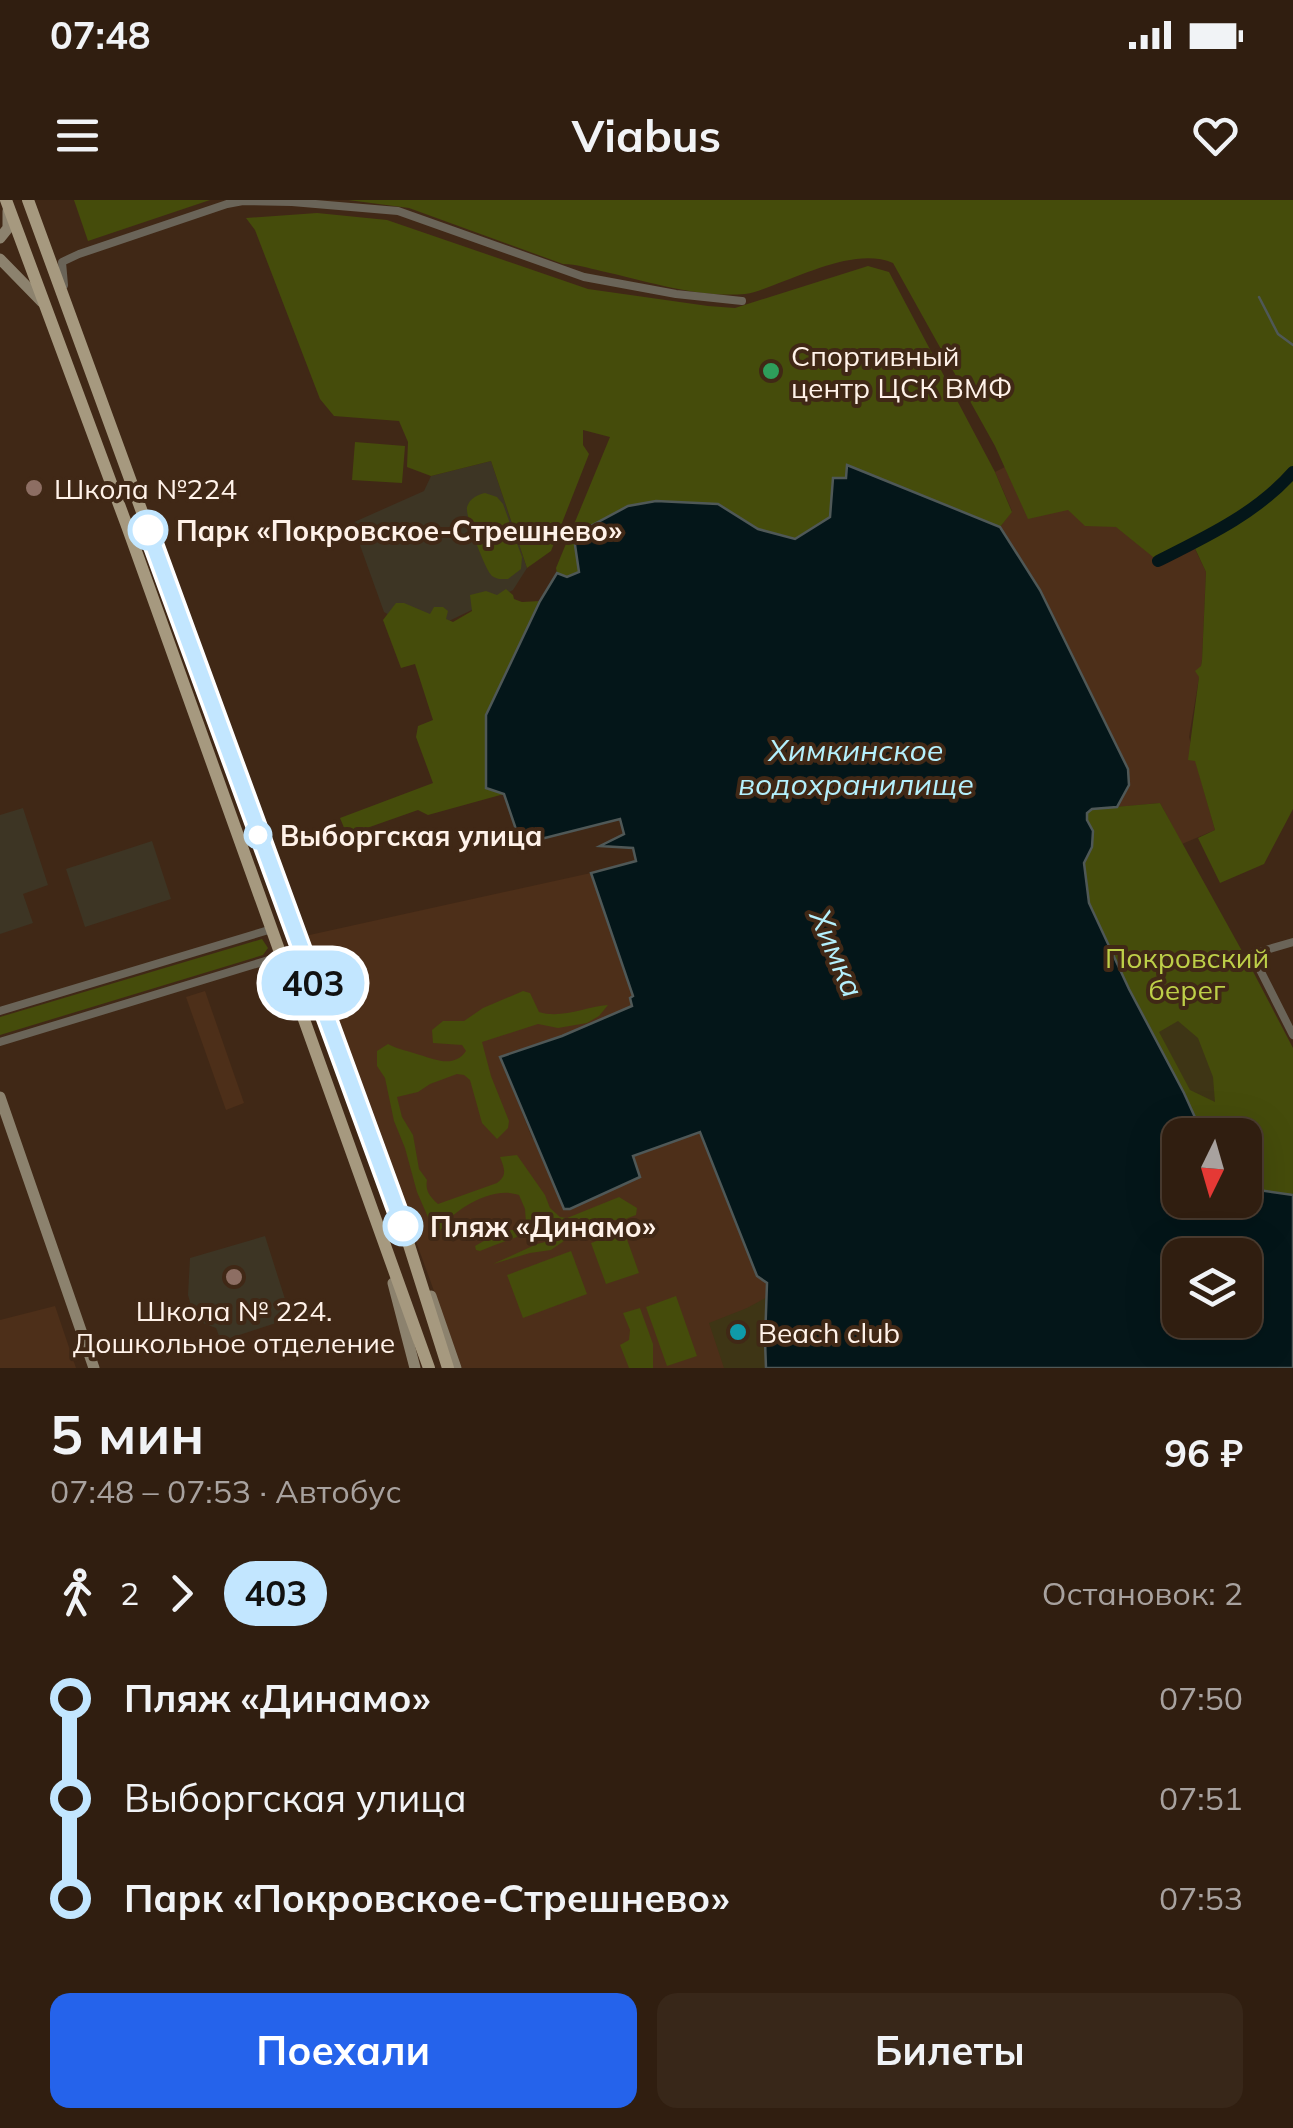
<!DOCTYPE html>
<html lang="ru">
<meta charset="utf-8">
<style>
:root{--surface:#301e10;--page:#382719;--text:#f1f3f6;--muted:#a8a29f;--line:#4b3c30;--accent:#2563eb}
body{margin:0;font-family:Mulish,sans-serif;background:var(--page);color:var(--text);height:100vh;display:flex;flex-direction:column;font-size:38px;white-space:nowrap}
*{box-sizing:border-box;margin:0}
p{font-size:32px;color:var(--muted)}
.icon{flex:none;width:55px;height:55px;fill:none;stroke:currentColor;stroke-width:2;stroke-linecap:round;stroke-linejoin:round}
.map{position:relative;height:1168px;overflow:hidden}
.details{display:flex;flex-direction:column;background:var(--surface);flex:1}
.details>*{flex:none}
.badge{padding:0 20px;border-radius:32px;font-size:35px;line-height:65px}
.needle{width:65px;rotate:185deg}
.fabs{position:absolute;left:1162px;top:918px;display:grid;gap:20px}
.fabs a{display:grid;place-items:center;width:100px;height:100px;border-radius:20px;background:var(--surface);box-shadow:0 10px 40px #0002,0 0 0 2px var(--line);font-size:50px}
.map>.badge{position:absolute;translate:-50% -50%;box-shadow:0 0 0 5px #fff}
.legs{display:flex;align-items:center;gap:15px;height:110px;padding:0 50px;font-size:32px}
.legs p{margin-inline-start:auto}
.head{display:flex;align-items:center;justify-content:space-between;height:170px;padding:0 50px}
h1{font-size:55px;font-weight:700;line-height:75px}
.button{display:flex;gap:20px;margin-top:auto;padding:20px 50px}
.button a{flex:1;height:115px;border-radius:20px;background:var(--accent);color:#fff;font-size:40px;font-weight:700;line-height:115px;text-align:center}
.button a+a{background:var(--page);color:var(--text)}
ul{padding:0 50px;list-style:none}
li{display:flex;align-items:center;gap:35px;height:100px;font-size:38px}
li i{display:grid;place-items:center;width:15px;height:100%;margin:0 12px;background:currentColor}
li i::after{content:'';width:25px;height:25px;margin:-12px;border:8px solid;border-radius:50%;background:var(--surface)}
li p{margin-inline-start:auto}
li:first-child i{background:linear-gradient(#0000 50%,currentColor 0)}
li:last-child i{background:linear-gradient(currentColor 50%,#0000 0)}
.status{display:flex;justify-content:space-between;align-items:center;height:70px;padding:0 50px;background:var(--surface);direction:ltr}
.status svg{height:28px;fill:currentColor}
header{display:flex;justify-content:space-between;align-items:center;height:130px;padding:0 50px;background:var(--surface);font-size:45px;font-weight:700}
.map>svg:first-child{display:block}
.built{fill:#4d2f19}
.education{fill:#3d3524}
.green{fill:#454c0b}
.sand{fill:#3e3515}
.water{fill:#041619;stroke:#4f5857;stroke-width:2.5;fill-rule:evenodd}
.lines{fill:none;stroke-linecap:round;stroke-linejoin:round}
.stream{stroke:#4f5857;stroke-width:2.5}
.river{stroke:#041619;stroke-width:12}
.street{stroke:#6a6458;stroke-width:8}
.secondary{stroke:#8c826e;stroke-width:11}
.primary{stroke:#a6997f;stroke-width:12}
.line-1-casing{stroke:#fff;stroke-width:22}
.line-1{stroke:#c2e6ff;stroke-width:15}
.leisure-dot{fill:#2e9e5b;stroke:#402816;stroke-width:4}
.education-dot{fill:#8d6e63;stroke:#402816;stroke-width:4}
.stop-1-dot{fill:#fff;stroke:#c2e6ff;stroke-width:5}
.culture-dot{fill:#0f9aa8;stroke:#402816;stroke-width:4}
.labels{text-anchor:middle;dominant-baseline:central;stroke-width:8;stroke-linejoin:round;paint-order:stroke}
.poi-label{font-size:28px;fill:#fff2e9;stroke:#402816;text-anchor:start}
.stop-label{font-size:28px;font-weight:bold;fill:#fff2e9;stroke:#402816;text-anchor:start}
.park-label{font-size:28px;fill:#bdcf48;stroke:#402816}
.water-label{font-size:30px;font-style:italic;fill:#b4f0fd;stroke:#402816}
</style>
<div class="status"><b>07:48</b><svg viewBox="0 0 49 12"><path d="M0 12V9h3v3zM5 12V6h3v6zM10 12V3h3v9zM15 12V0h3v12zM26 1h20v11H26zM47 4h2v5h-2z"/></svg></div>
<header><svg class="icon" aria-label="menu" viewBox="0 0 24 24"><path d="M4 6h16M4 12h16M4 18h16"/></svg>Viabus<svg class="icon" aria-label="heart" viewBox="0 0 24 24"><path d="M12 20l-8-8c-3-5 5-10 8-4 3-6 11-1 8 4z"/></svg></header>
<div class="map">
<svg width="1293" height="1168" viewBox="0 0 1293 1168">
<rect width="100%" height="100%" fill="#402816"/>
<g class="built">
<polygon points="1104,218 1181,320 1206,372 1202,460 1189,537 1215,630 1182,644 1160,603 1117,607 1129,585 1128,569 1040,390 1000,327 1012,311 995,272"/>
<polygon points="591,673 633,797 633,806 562,836 500,857 532,938 640,977 633,957 700,932 757,1076 767,1083 766,1168 462,1168 305,736"/>
<polygon points="205,791 244,903 226,910 186,797"/>
<polygon points="55,1106 76,1168 0,1168 0,1120"/>
</g>
<g class="education">
<polygon points="491,261 527,368 513,390 422,434 384,412 352,323 424,291 431,276"/>
<polygon points="23,608 48,685 23,694 33,723 0,734 0,615"/>
<polygon points="152,641 171,699 85,727 66,669"/>
<polygon points="265,1036 291,1118 221,1141 216,1128 195,1120 188,1095 190,1058"/>
</g>
<g class="green">
<polygon points="74,0 210,0 88,41"/>
<path d="M 348,0 L 1293,0 L 1293,609 L 1264,664 L 1220,683 L 1198,638 L 1215,630 L 1195,561 L 1188,560 L 1199,477 L 1195,471 L 1201,466 L 1202,460 L 1206,372 L 1193,344 L 1158,361 L 1116,327 L 1085,326 L 1068,310 L 1028,319 L 995,246 L 893,63 C 858,48 808,73 774,85 C 765,88 755,93 745,94 C 697,98 647,81 601,71 C 588,68 577,64 563,64 L 409,8 Z"/>
<polygon points="317,13 387,20 588,89 708,106 735,108 868,66 889,72 995,272 1012,312 1000,327 848,266 846,278 833,279 830,317 795,339 758,329 718,304 575,345 579,372 567,377 557,373 556,368 610,237 583,230 583,245 589,254 551,351 527,368 491,261 431,276 407,267 408,242 399,221 334,216 320,199 255,30 246,18"/>
<polygon points="355,242 405,246 402,283 352,280"/>
<path d="M 485,293 L 497,297 L 503,304 L 522,357 L 521,369 L 508,379 C 501,379 498,380 492,376 C 485,370 465,316 467,307 C 470,298 477,295 485,293 Z"/>
<polygon points="506,389 513,395 514,399 522,402 540,401 486,515 504,594 428,615 418,610 347,635 340,618 433,583 416,537 418,526 433,520 415,464 401,468 383,420 396,403 404,403 430,414 434,407 443,407 448,411 446,419 453,422 472,411 470,395 486,391 497,395"/>
<polygon points="1160,603 1247,760 1293,848 1293,995 1245,988 1245,935 1203,935 1184,893 1129,789 1089,703 1084,663 1092,647 1093,631 1087,620 1087,613 1092,609"/>
<polygon points="262,739 268,748 263,755 0,835 0,817"/>
<path d="M 523,791 L 530,793 L 539,812 C 561,819 585,807 608,805 L 599,816 L 587,823 L 558,828 L 538,824 L 482,842 L 491,876 L 509,921 L 508,928 L 497,939 L 482,923 L 470,880 L 464,875 L 457,874 L 430,884 L 418,892 L 397,897 L 402,917 L 413,935 L 419,969 L 427,980 C 425,991 430,997 438,1004 L 497,983 C 508,975 504,968 500,957 L 517,955 L 545,995 L 550,1008 L 560,1017 L 567,1018 L 619,997 L 637,1008 L 636,1015 L 623,1020 L 594,1020 L 551,1050 L 530,1053 L 493,1064 L 537,1044 L 557,1039 L 559,1032 L 551,1019 L 545,1019 L 542,1026 C 523,1036 501,1042 480,1051 L 476,1050 L 475,1046 L 498,1033 L 521,1028 L 526,1023 L 525,1009 L 519,995 C 492,985 446,1012 437,1038 L 417,992 L 405,948 L 394,921 L 385,878 L 377,866 L 377,851 L 388,844 C 399,850 409,851 420,855 C 437,860 454,868 466,851 L 462,845 L 433,843 L 432,830 L 443,821 L 464,821 L 483,808 Z"/>
<polygon points="624,1031 639,1073 606,1084 591,1043"/>
<polygon points="571,1051 587,1094 523,1118 507,1075"/>
<polygon points="676,1096 697,1156 667,1166 646,1107"/>
<polygon points="640,1108 653,1144 653,1168 629,1168 620,1145 629,1140 630,1130 623,1113"/>
</g>
<g class="sand">
<polygon points="1178,821 1198,838 1213,877 1215,902 1190,890 1159,832"/>
<polygon points="767,1097 765,1141 766,1168 724,1168 709,1123 747,1108"/>
</g>
<path class="water" d="M 847,265 L 1000,327 L 1040,390 L 1128,569 L 1129,585 L 1117,607 L 1092,609 L 1087,613 L 1087,620 L 1093,631 L 1092,647 L 1084,663 L 1089,703 L 1129,789 L 1184,893 L 1203,935 L 1180,935 L 1180,1000 L 1245,1000 L 1245,988 L 1293,995 L 1293,1168 L 766,1168 L 765,1141 L 767,1083 L 757,1076 L 700,932 L 633,956 L 640,977 L 570,1009 L 564,1009 L 500,857 L 562,836 L 632,806 L 630,798 L 633,796 L 591,673 L 636,661 L 633,648 L 600,646 L 624,634 L 620,619 L 521,644 L 504,594 L 486,588 L 486,515 L 540,401 L 557,373 L 567,377 L 579,372 L 575,345 L 587,328 L 628,306 L 656,301 L 718,304 L 758,329 L 795,339 L 830,317 L 833,278 L 846,278 ZM 1180,1055 L 1245,1055 L 1245,1120 L 1180,1120 Z"/>
<g class="lines">
<polyline class="stream" points="1259,97 1278,134 1293,145"/>
<path class="river" d="M 1158,361 C 1206,337 1257,313 1293,272"/>
<g class="street">
<polyline points="64,85 62,62 79,54 227,4 243,1 292,2 398,11 584,77 676,94 742,101"/>
<polyline points="1293,742 1252,754 1293,835"/>
<polyline points="0,811 272,729"/>
<polyline points="0,842 282,756"/>
</g>
<g class="secondary">
<polyline points="0,38 8,28 8,11"/>
<polyline points="0,59 42,102"/>
<polyline points="0,897 94,1168"/>
<polyline points="393,1083 415,1168"/>
<polyline points="431,1096 456,1168"/>
</g>
<g class="primary">
<polyline points="6,0 127,326 429,1168"/>
<polyline points="28,0 403,1026 448,1168"/>
</g>
</g>
<g class="lines">
<g class="line-1-casing">
<polyline id="line-1" points="148,330 403,1026"/>
</g>
<use href="#line-1" class="line-1"/>
</g>
<circle class="leisure-dot" cx="771" cy="171" r="10"/>
<g class="education-dot">
<circle cx="34" cy="288" r="10"/>
<circle cx="234" cy="1077" r="10"/>
</g>
<g class="stop-1-dot">
<circle cx="148" cy="330" r="18"/>
<circle cx="258" cy="635" r="12"/>
<circle cx="403" cy="1026" r="18"/>
</g>
<circle class="culture-dot" cx="738" cy="1132" r="10"/>
<g class="labels">
<g class="poi-label">
<text x="791" y="155">Спортивный<tspan x="791" dy="32">центр ЦСК ВМФ</tspan></text>
<text x="54" y="288">Школа №224</text>
<text x="234" y="1110" text-anchor="middle">Школа № 224.<tspan x="234" dy="32">Дошкольное отделение</tspan></text>
<text x="758" y="1132">Beach club</text>
</g>
<g class="stop-label">
<text x="176" y="330">Парк «Покровское-Стрешнево»</text>
<text x="280" y="635">Выборгская улица</text>
<text x="430" y="1026">Пляж «Динамо»</text>
</g>
<g class="park-label">
<text x="1187" y="757">Покровский<tspan x="1187" dy="32">берег</tspan></text>
</g>
<g class="water-label">
<text x="856" y="550">Химкинское<tspan x="856" dy="34">водохранилище</tspan></text>
<text transform="translate(837 753) rotate(67)">Химка</text>
</g>
</g>
</svg>
<div class="fabs">
<a><svg class="needle" viewBox="-14 -14 28 28"><path d="M0-13l5 13h-10z" fill="#e53935"/><path d="M0 13l5-13h-10z" fill="#a8a29f"/></svg></a>
<a><svg class="icon" aria-label="layers" viewBox="0 0 24 24"><path d="M12 4l9 5-9 5-9-5zM3 14l9 5 9-5"/></svg></a>
</div>
<b class="badge" style="left:313px;top:783px;background:#c2e6ff;color:#111">403</b>
</div>
<section class="details">
<div class="head"><div><h1>5 мин</h1><p>07:48 – 07:53 · Автобус</p></div><b>96 ₽</b></div>
<div class="legs"><svg class="icon" aria-label="walk" viewBox="0 0 24 24"><circle cx="13" cy="4" r="2"/><path d="M13 8l-2 6 4 7M11 14l-3 7M7 12l3-4h3l4 4"/></svg>2<svg class="icon" aria-label="forward" viewBox="0 0 24 24"><path d="M9 5l7 7-7 7"/></svg><b class="badge" style="background:#c2e6ff;color:#111">403</b><p>Остановок: 2</p></div>
<ul>
<li><i style="color:#c2e6ff"></i><b>Пляж «Динамо»</b><p>07:50</p></li>
<li><i style="color:#c2e6ff"></i><span>Выборгская улица</span><p>07:51</p></li>
<li><i style="color:#c2e6ff"></i><b>Парк «Покровское-Стрешнево»</b><p>07:53</p></li>
</ul>
<div class="button"><a>Поехали</a><a>Билеты</a></div>
</section>
